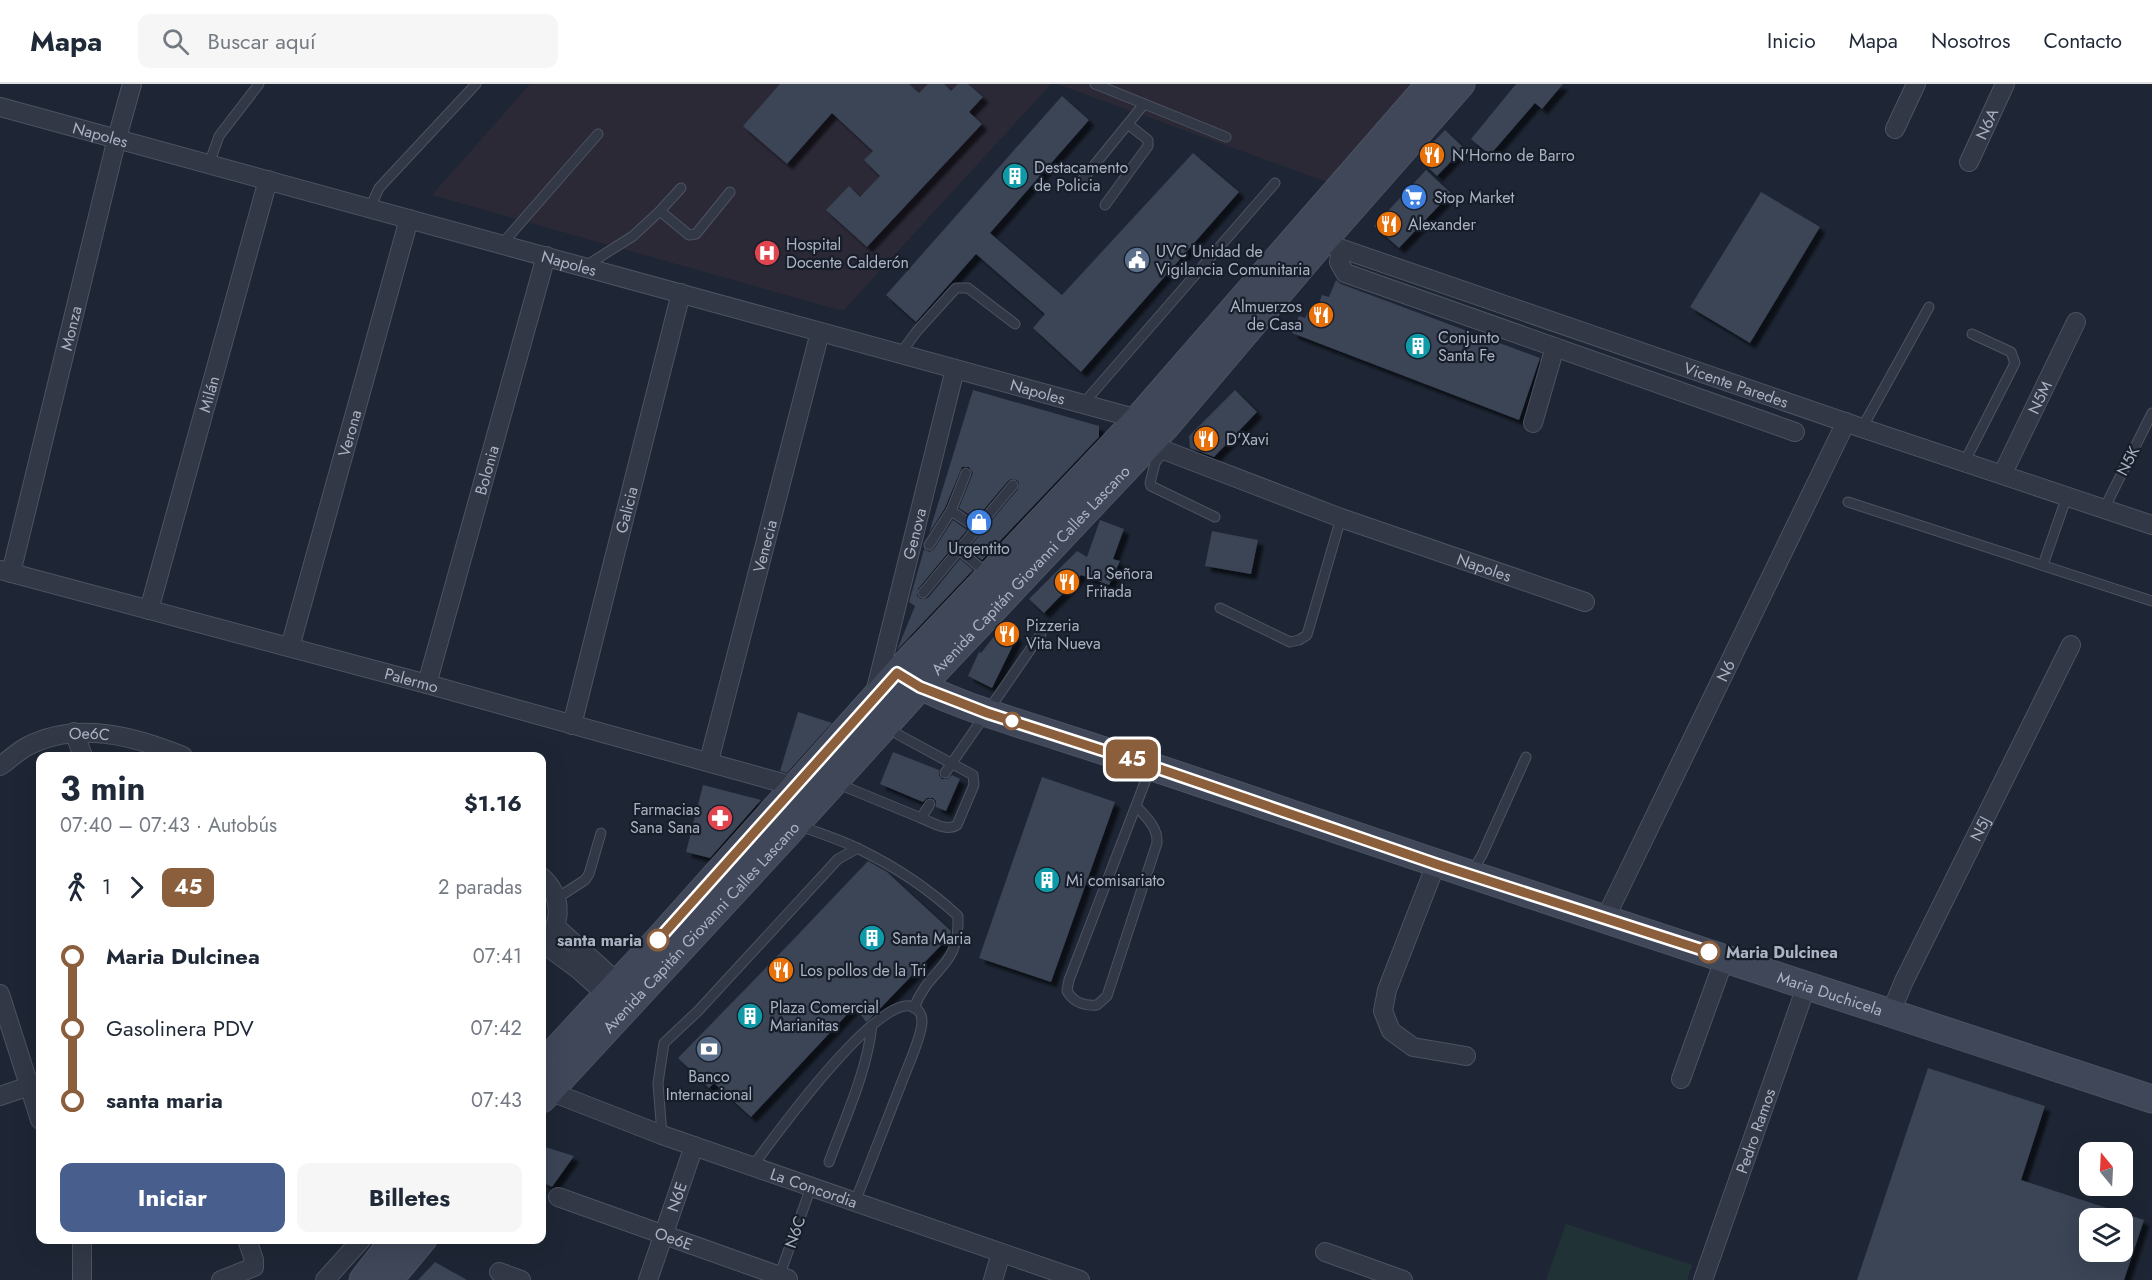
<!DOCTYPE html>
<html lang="es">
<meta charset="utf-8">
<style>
:root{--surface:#fff;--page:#f6f6f7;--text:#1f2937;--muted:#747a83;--line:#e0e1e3;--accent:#485f8e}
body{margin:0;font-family:Jost,sans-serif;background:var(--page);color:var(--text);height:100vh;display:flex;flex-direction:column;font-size:22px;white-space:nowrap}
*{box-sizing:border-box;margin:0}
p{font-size:20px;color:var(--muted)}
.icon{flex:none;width:33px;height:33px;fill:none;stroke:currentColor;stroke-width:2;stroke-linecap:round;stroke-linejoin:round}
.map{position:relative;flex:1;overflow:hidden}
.details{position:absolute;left:36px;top:668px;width:510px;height:492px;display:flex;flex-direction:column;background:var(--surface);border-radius:12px;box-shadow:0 6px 24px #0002}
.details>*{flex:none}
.badge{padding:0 12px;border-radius:9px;font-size:21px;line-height:39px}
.needle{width:39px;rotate:342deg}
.controls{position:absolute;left:2079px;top:1058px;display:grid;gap:12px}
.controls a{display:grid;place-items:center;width:54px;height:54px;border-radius:12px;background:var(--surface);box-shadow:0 6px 24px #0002;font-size:30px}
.map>.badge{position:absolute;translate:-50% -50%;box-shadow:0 0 0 3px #fff}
.legs{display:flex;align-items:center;gap:9px;height:66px;padding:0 24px;font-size:20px}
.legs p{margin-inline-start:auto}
.summary{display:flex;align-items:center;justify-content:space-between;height:102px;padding:0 24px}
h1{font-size:33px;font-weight:700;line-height:45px}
.primary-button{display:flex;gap:12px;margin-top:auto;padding:12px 24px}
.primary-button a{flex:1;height:69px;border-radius:12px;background:var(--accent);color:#fff;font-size:24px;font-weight:700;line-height:69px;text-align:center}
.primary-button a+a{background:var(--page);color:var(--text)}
ul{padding:0 24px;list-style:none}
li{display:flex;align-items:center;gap:21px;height:72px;font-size:22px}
li i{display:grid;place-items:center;width:9px;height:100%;margin:0 8px;background:currentColor}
li i::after{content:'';width:15px;height:15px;margin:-8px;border:4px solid;border-radius:50%;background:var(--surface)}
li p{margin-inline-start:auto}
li:first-child i{background:linear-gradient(#0000 50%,currentColor 0)}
li:last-child i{background:linear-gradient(currentColor 50%,#0000 0)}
header{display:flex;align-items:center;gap:36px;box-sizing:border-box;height:84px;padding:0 30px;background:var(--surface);border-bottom:2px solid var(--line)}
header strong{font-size:28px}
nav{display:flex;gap:33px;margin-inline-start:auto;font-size:21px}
.search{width:420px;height:54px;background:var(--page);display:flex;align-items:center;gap:15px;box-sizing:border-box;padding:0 21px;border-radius:12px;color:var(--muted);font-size:22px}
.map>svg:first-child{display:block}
.medical{fill:#2c2937}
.green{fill:#203236}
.building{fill:#3a4456;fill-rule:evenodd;filter:url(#shadow)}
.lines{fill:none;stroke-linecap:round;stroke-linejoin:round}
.service-casing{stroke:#4c5361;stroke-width:11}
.minor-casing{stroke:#4c5361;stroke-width:20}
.secondary-casing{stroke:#4c5361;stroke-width:29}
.service{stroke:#323846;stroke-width:9}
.minor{stroke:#323846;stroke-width:18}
.secondary{stroke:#3f4759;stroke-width:27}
.line-1-casing{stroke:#fff;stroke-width:14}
.line-1{stroke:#8b5e3c;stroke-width:9}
.stop-1-dot{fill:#fff;stroke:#8b5e3c;stroke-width:3}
.labels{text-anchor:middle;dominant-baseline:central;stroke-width:4.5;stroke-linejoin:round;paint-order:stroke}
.street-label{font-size:16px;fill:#abb2c3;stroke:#171e2a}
.poi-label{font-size:16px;fill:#abb2c3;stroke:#171e2a;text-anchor:start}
.stop-label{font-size:16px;font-weight:bold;fill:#abb2c3;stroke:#171e2a;text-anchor:end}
</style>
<header>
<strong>Mapa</strong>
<div class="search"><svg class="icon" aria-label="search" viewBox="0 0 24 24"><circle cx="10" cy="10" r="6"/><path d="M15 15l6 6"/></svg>Buscar aquí</div>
<nav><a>Inicio</a><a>Mapa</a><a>Nosotros</a><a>Contacto</a></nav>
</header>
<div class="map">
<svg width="2152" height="1196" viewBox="0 0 2152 1196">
<defs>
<filter id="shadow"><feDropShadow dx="5.5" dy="5.5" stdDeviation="1.5" flood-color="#0009"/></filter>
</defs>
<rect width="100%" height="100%" fill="#1e2635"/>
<g class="medical">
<polygon points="530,0 1051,0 843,227 432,111"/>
<polygon points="1057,0 1412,0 1327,98"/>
</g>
<polygon class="green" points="1566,1140 1692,1181 1687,1196 1546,1196"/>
<g class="building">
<polygon points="780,0 909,0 919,9 928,0 944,0 951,7 958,0 968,0 983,13 969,28 982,40 867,163 826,126 849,102 860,113 880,92 864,76 873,67 832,29 787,80 743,42"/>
<polygon points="1516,0 1563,0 1542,25 1535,19 1490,71 1471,55"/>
<polygon points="1062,12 1089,36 990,149 1062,211 1193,69 1239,108 1081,288 1033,244 1045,230 976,170 916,238 886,211"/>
<polygon points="1445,46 1464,64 1437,92 1418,74"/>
<polygon points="1426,86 1451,109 1399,164 1374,142"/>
<polygon points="1761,108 1820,143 1750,259 1690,223"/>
<polygon points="1336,196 1341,200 1540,274 1519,336 1292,249 1299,232 1305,234 1310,223 1317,225 1322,211 1329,213"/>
<polygon points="973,306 1099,342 1099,353 982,476 968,465 1018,405 1019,399 1017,396 1011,395 1008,397 976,435 959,424 973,389 969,383 962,383 945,424 929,449"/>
<polygon points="1235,306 1257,328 1214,373 1190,364 1189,352"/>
<polygon points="953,436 967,446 918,505 917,512 921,515 928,514 960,475 973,486 897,566 915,522 909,518 924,465 929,468 934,465"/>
<polygon points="1100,436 1124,445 1113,475 1120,477 1109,501 1081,491 1044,529 1029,515 1077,467 1087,473"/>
<polygon points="1212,447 1258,456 1251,490 1205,482"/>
<polygon points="1002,542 1017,553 992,604 968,592 979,568 981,569"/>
<polygon points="798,628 832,639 787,689 780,687"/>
<polygon points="893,668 939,686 939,691 942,695 947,695 952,691 960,695 946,727 936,723 936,717 933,714 927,714 923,718 880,700"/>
<polygon points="1042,693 1115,718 1051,898 979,874"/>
<polygon points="703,701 761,716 710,774 686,768"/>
<polygon points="868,777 887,788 951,847 950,852 870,935 866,938 855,922 751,1033 714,999 709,1004 678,974 790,859"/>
<path d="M 1928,984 L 2045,1022 L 2021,1096 L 2144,1136 L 2124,1196 L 1857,1196 ZM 2090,1134 L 2122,1134 L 2122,1167 L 2090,1167 Z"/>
<polygon points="542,1062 574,1072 552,1103 542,1098"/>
<polygon points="435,1178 467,1196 418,1196"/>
</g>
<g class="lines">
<g class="service-casing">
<g id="service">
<polyline points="1095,0 1226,53"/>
<polyline points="209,80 219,52 259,0"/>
<polyline points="1083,95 1144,20"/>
<polyline points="1105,121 1148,62 1148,56 1129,41"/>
<polyline points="370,124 379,104 476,0"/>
<polyline points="660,127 689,151 696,150 730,108"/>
<polyline points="502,160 598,50"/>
<polyline points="584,183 633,152 660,127 681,104"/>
<polyline points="900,270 917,247 956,204 968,204 1015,240"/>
<polyline points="1083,320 1275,99"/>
<polyline points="1862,344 1929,223"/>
<polyline points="1164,367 1155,379 1150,399 1151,402 1215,433"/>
<polyline points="1965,377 2015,279 2011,268 1972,250"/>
<polyline points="1848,418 2152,517"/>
<polyline points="2104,425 2152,329"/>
<polyline points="951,427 977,444"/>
<polyline points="929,461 951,427 966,389"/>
<polyline points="959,466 988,490"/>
<polyline points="2043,481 2067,412"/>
<polyline points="923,509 1013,401"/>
<polyline points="1220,524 1290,558 1299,556 1307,551 1341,434"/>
<path d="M 888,642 L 899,651 L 973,691 L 974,701 L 957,741 C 946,748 932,738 921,734"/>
<polyline points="945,689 1041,550"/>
<polyline points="836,699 921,734 930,720"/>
<path d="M 1136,722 C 1146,733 1158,743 1157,759 L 1107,912 L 1097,921 C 1084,922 1074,919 1067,907 L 1069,896 L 1150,685"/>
<path d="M 798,741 C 818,749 839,755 859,765 C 894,782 929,805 958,832 C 960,885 930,882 914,924"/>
<polyline points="1471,789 1482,771 1526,673"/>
<polyline points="557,814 585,796 589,790 601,749"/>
<polyline points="662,1051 658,999 664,959 698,927 838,775 858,764"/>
<path d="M 829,1078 C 845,1034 867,988 872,941"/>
<path d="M 752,1083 C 767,1063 894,884 920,929 C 922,932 922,935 922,938 C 922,951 908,982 903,995 C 887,1036 871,1077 855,1118"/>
<polyline points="779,1193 811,1103"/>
</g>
</g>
<g class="minor-casing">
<g id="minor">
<path id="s1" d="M 0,23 L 1138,335"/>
<polyline points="1895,45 1916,0"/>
<path id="s2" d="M 1969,78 L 2005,0"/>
<path id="s3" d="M 1322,158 L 1862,344 L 2152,441"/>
<polyline points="1341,165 1339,178 1345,189 1795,348"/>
<polyline points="1533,339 1555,263"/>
<path id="s4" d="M 1148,360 L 1341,434 L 1585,518"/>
<path id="s5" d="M 2003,389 L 2076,238"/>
<path id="s6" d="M 0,486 L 427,600 L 804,705"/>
<path id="s7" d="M 11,489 L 117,54 L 132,0"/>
<path id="s8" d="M 149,526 L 268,96"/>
<path id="s9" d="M 290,563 L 409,135"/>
<path id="s10" d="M 427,600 L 546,172"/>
<path id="s11" d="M 875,609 L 955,285"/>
<path id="s12" d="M 572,641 L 681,209"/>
<polyline points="74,648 83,672"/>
<path id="s13" d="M 709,677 L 820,248"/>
<path id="s14" d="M 0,682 C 9,676 17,668 26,663 C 76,636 134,652 183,672"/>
<polyline points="1436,780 1387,906 1383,927 1391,947 1413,963 1466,972"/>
<path d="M 542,793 C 560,810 563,833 549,854"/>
<path id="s15" d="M 1605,835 L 1846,338"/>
<polyline points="556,843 618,899"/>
<polyline points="544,860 579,886 607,911"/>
<polyline points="0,910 40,1036"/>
<path id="s16" d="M 1891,928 L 1904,897 L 2071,561"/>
<polyline points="1681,995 1725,873"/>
<path id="s17" d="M 549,1007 L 662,1051 L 1080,1196"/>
<polyline points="0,1012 38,999"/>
<path id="s18" d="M 558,1113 L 788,1195"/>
<polyline points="82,1155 82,1196"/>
<polyline points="1325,1168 1403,1196"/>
<polyline points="499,1188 521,1196"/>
<polyline points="221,1196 254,1183 254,1176 247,1155"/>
<polyline points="325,1196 362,1155"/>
<path id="s19" d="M 648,1196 L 694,1062"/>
<polyline points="993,1196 1001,1169"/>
<path id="s20" d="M 1703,1196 L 1807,900"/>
</g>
</g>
<g class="secondary-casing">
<g id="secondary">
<path id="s21" d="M 897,589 C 947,619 1003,634 1058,652 C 1124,673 1189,695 1254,717 C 1552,820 1853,916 2152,1015"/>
<polyline points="542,981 658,856 897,589 1138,335 1430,0"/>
<path id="s22" d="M 542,1015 L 786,751 L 920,603 L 1167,341 L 1322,158 L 1461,0"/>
<polyline points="363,1196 395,1155"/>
<polyline points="389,1196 423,1155"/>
</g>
</g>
<use href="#service" class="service"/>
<use href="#minor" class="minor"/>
<use href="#secondary" class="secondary"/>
</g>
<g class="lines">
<g class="line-1-casing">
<polyline id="line-1" points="658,856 897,589 920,603 987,629 1151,682 1436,780 1709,868"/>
</g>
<use href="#line-1" class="line-1"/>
</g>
<defs>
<g id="restaurant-disc" transform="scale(1.35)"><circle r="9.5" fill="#e8710a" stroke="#171e2a"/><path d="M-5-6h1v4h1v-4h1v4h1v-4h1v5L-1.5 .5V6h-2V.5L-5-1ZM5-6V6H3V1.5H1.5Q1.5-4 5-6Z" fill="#fff"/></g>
<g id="building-disc" transform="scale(1.35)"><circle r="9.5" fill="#0f9aa8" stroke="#171e2a"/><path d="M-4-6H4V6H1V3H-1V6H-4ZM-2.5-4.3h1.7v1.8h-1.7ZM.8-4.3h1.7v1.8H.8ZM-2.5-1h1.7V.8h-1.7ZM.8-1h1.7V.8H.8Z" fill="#fff"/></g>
<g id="supermarket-disc" transform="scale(1.35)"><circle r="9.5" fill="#3f7fe0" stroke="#171e2a"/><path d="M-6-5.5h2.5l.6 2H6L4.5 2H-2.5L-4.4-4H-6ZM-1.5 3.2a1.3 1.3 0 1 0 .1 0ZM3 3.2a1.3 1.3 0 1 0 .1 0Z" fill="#fff"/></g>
<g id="hospital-disc" transform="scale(1.35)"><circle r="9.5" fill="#e0444e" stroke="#171e2a"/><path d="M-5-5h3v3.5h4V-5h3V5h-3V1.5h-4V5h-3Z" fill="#fff"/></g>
<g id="civic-disc" transform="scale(1.35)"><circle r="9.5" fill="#5c6f8a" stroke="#171e2a"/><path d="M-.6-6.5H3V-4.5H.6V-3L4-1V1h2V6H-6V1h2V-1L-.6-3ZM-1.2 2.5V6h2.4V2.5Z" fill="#fff"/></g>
<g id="shop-disc" transform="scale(1.35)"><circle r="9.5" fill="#3f7fe0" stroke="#171e2a"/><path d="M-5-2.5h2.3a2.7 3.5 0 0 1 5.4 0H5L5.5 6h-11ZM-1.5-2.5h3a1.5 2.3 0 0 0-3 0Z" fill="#fff"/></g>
<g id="pharmacy-disc" transform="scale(1.35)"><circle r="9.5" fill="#e0444e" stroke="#171e2a"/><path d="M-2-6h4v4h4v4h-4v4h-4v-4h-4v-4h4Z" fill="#fff"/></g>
<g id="bank-disc" transform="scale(1.35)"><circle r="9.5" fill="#5c6f8a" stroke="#171e2a"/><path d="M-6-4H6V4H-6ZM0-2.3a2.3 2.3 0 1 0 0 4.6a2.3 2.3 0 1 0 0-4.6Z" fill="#fff"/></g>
</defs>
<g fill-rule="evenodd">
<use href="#restaurant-disc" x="1432" y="71"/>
<use href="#building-disc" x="1015" y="92"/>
<use href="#supermarket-disc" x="1414" y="113"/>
<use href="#restaurant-disc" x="1389" y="140"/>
<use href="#hospital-disc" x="767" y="169"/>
<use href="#civic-disc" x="1137" y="176"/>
<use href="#restaurant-disc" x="1321" y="231"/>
<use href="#building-disc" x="1418" y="262"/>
<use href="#restaurant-disc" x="1206" y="355"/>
<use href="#shop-disc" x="979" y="438"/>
<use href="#restaurant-disc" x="1067" y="498"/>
<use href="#restaurant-disc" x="1007" y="550"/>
<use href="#pharmacy-disc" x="720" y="734"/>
<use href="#building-disc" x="1047" y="796"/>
<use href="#building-disc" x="872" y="854"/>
<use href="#restaurant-disc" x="781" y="886"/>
<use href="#building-disc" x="750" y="932"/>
<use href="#bank-disc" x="709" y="965"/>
</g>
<g class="stop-1-dot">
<circle cx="1012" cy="637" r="8"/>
<circle cx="658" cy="856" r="10"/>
<circle cx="1709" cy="868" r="10"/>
</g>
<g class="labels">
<g class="street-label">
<text stroke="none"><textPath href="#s2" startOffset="42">N6A</textPath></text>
<text stroke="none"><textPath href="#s1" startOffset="104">Napoles</textPath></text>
<text stroke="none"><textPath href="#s1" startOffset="590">Napoles</textPath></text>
<text stroke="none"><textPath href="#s7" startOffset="252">Monza</textPath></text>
<text stroke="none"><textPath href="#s3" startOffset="438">Vicente Paredes</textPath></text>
<text stroke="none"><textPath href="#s1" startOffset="1076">Napoles</textPath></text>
<text stroke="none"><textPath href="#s8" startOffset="224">Milán</textPath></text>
<text stroke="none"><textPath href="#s5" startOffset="84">N5M</textPath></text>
<text stroke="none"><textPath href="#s9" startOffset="222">Verona</textPath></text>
<text transform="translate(2128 377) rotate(-63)">N5K</text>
<text stroke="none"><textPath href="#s10" startOffset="222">Bolonia</textPath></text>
<text stroke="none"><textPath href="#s12" startOffset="222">Galicia</textPath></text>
<text stroke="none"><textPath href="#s11" startOffset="164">Genova</textPath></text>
<text stroke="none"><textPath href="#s13" startOffset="222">Venecia</textPath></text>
<text stroke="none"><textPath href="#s4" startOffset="358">Napoles</textPath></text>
<text stroke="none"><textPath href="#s22" startOffset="720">Avenida Capitán Giovanni Calles Lascano</textPath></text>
<text stroke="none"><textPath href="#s15" startOffset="276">N6</textPath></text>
<text stroke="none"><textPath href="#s6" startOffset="426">Palermo</textPath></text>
<text stroke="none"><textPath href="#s14" startOffset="98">Oe6C</textPath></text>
<text stroke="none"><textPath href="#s16" startOffset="204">N5J</textPath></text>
<text stroke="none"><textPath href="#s22" startOffset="234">Avenida Capitán Giovanni Calles Lascano</textPath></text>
<text stroke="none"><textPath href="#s21" startOffset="987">Maria Duchicela</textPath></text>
<text stroke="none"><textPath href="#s20" startOffset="158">Pedro Ramos</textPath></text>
<text stroke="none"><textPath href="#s17" startOffset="282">La Concordia</textPath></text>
<text stroke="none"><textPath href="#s19" startOffset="88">N6E</textPath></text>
<text transform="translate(795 1148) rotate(-71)">N6C</text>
<text stroke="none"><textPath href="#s18" startOffset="123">Oe6E</textPath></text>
</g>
<g class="poi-label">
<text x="1452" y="71">N'Horno de Barro</text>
<text x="1034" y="83">Destacamento<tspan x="1034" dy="18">de Policia</tspan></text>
<text x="1434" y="113">Stop Market</text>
<text x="1408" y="140">Alexander</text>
<text x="786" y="160">Hospital<tspan x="786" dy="18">Docente Calderón</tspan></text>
<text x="1156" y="167">UVC Unidad de<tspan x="1156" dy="18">Vigilancia Comunitaria</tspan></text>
<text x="1302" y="222" text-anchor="end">Almuerzos<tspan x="1302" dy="18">de Casa</tspan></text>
<text x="1438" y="253">Conjunto<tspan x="1438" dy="18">Santa Fe</tspan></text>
<text x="1226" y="355">D'Xavi</text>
<text x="979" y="464" text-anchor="middle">Urgentito</text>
<text x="1086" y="489">La Señora<tspan x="1086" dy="18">Fritada</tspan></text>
<text x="1026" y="541">Pizzeria<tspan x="1026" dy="18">Vita Nueva</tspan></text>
<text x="700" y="725" text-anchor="end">Farmacias<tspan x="700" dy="18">Sana Sana</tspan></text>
<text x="1066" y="796">Mi comisariato</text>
<text x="892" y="854">Santa Maria</text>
<text x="800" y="886">Los pollos de la Tri</text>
<text x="770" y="923">Plaza Comercial<tspan x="770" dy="18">Marianitas</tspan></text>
<text x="709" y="992" text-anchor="middle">Banco<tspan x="709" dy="18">Internacional</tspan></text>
</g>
<g class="stop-label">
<text x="642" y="856">santa maria</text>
<text x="1726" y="868" text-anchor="start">Maria Dulcinea</text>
</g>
</g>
</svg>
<div class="controls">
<a><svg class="needle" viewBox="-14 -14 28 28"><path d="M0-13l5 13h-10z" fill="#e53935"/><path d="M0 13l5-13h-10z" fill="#747a83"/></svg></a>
<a><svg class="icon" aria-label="layers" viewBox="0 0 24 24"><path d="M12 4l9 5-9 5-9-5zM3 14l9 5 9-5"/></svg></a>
</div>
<b class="badge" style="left:1132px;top:675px;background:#8b5e3c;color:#fff">45</b>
<section class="details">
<div class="summary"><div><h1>3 min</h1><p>07:40 – 07:43 · Autobús</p></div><b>$1.16</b></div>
<div class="legs"><svg class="icon" aria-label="walk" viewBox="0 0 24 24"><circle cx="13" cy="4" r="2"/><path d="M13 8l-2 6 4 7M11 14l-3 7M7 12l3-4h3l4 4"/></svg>1<svg class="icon" aria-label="forward" viewBox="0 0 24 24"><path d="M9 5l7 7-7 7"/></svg><b class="badge" style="background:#8b5e3c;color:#fff">45</b><p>2 paradas</p></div>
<ul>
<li><i style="color:#8b5e3c"></i><b>Maria Dulcinea</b><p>07:41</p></li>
<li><i style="color:#8b5e3c"></i><span>Gasolinera PDV</span><p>07:42</p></li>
<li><i style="color:#8b5e3c"></i><b>santa maria</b><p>07:43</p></li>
</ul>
<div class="primary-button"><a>Iniciar</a><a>Billetes</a></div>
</section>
</div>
